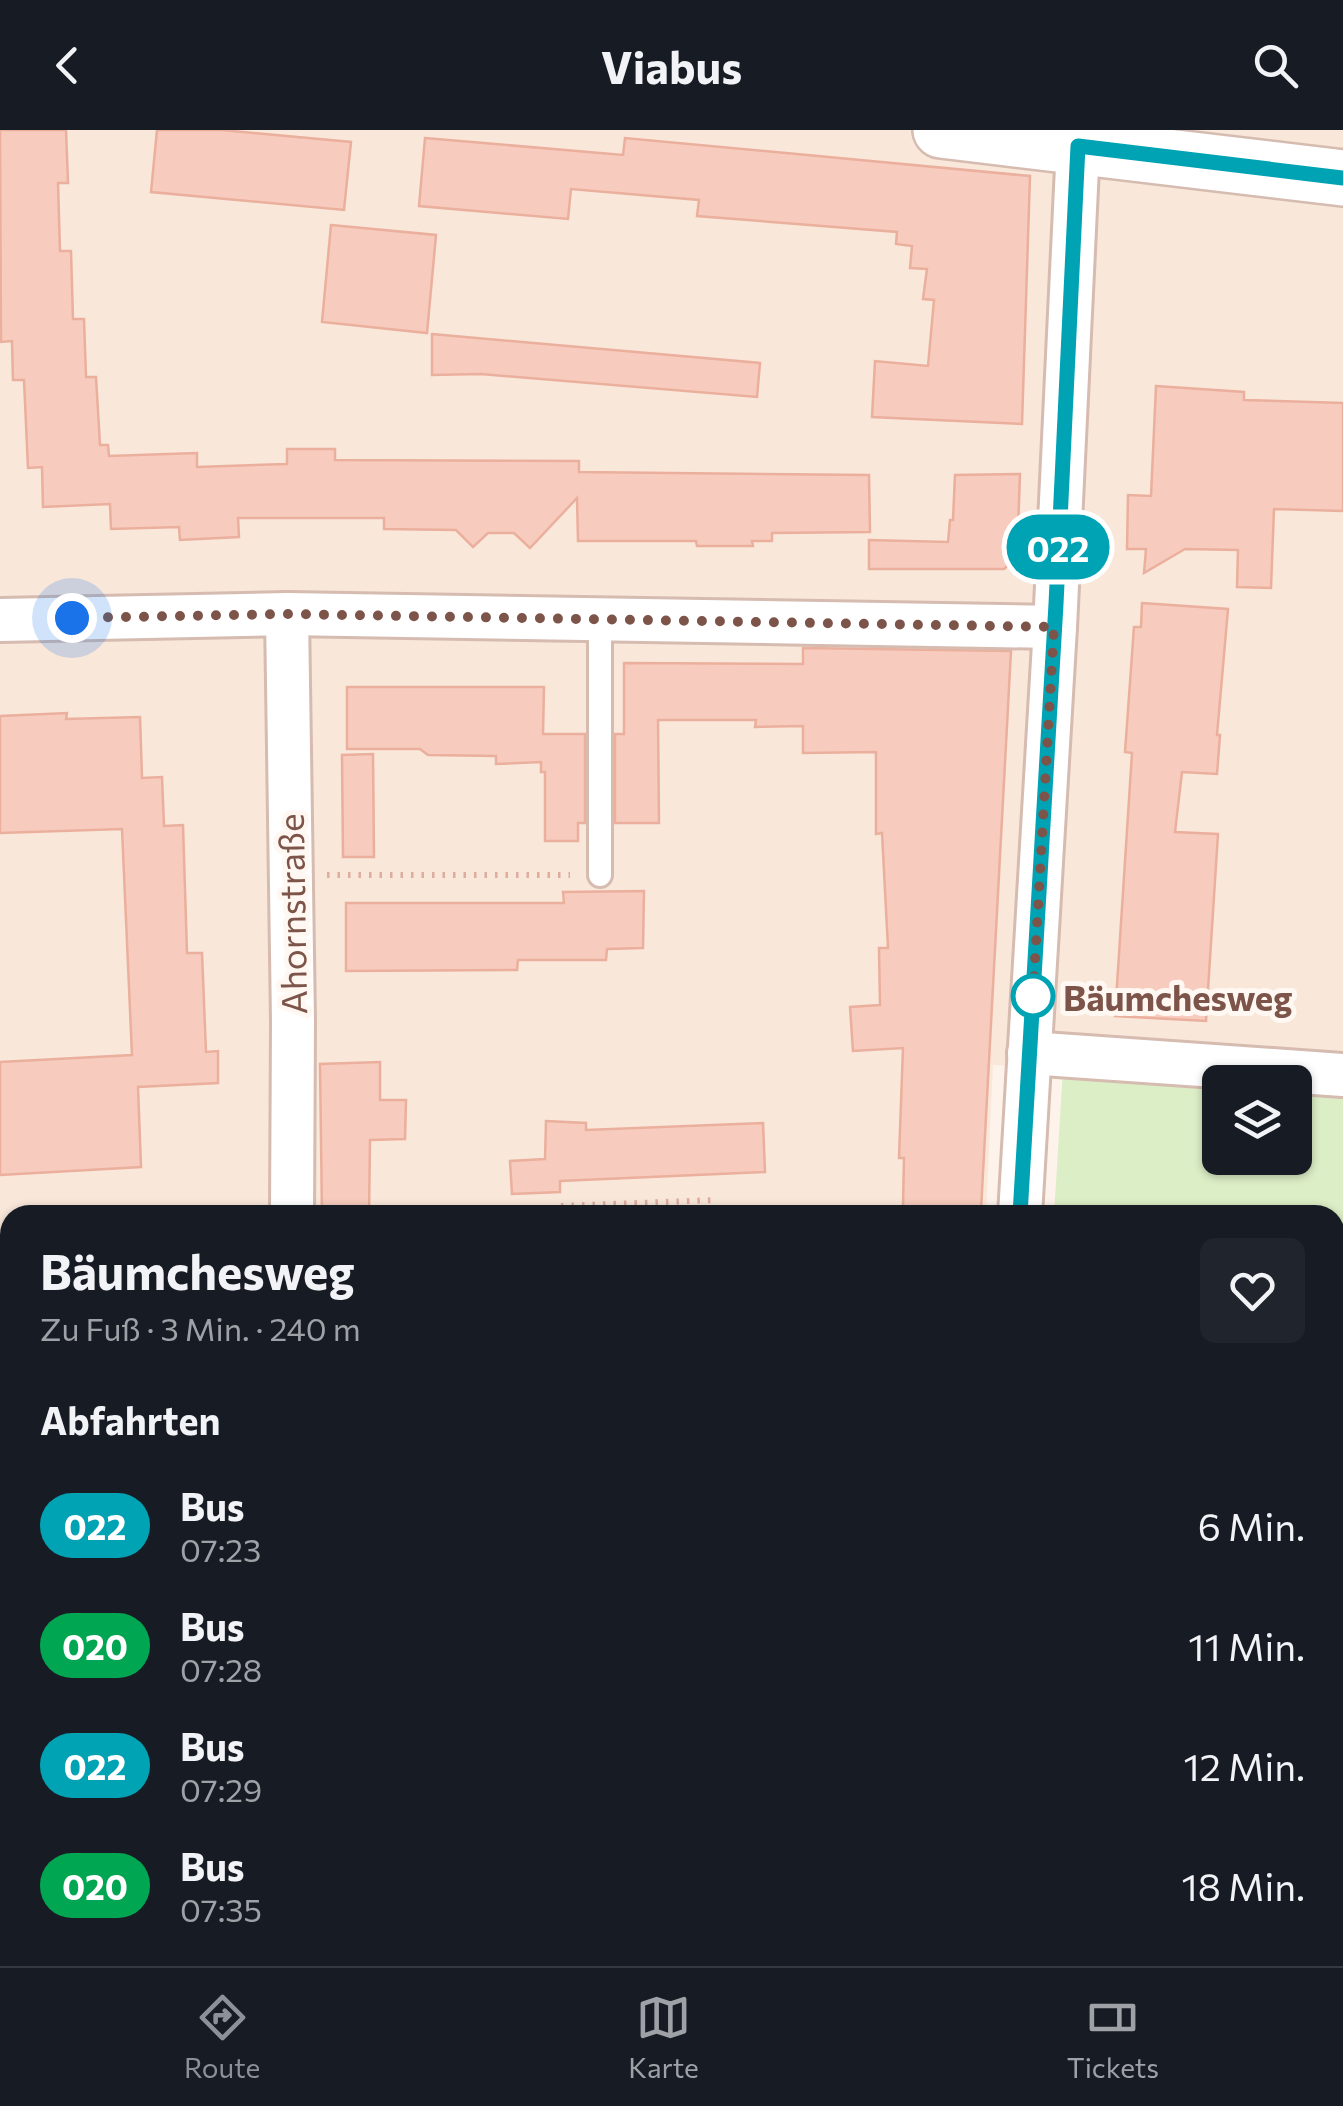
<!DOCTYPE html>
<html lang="de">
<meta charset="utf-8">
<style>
:root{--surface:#171b24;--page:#20242c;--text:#f1f3f6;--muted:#9ea1a6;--line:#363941;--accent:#8c9099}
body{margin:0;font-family:Commissioner,sans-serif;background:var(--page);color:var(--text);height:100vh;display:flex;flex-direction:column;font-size:38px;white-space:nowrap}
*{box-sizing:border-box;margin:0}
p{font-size:32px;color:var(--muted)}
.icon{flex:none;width:55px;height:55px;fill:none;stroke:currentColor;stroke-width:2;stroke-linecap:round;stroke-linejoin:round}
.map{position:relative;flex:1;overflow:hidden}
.panel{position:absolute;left:0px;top:1075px;width:1345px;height:762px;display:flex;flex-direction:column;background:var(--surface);border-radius:30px 30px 0 0;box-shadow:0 2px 8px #0004}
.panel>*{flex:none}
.badge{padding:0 20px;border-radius:32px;font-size:35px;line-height:65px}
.buttons{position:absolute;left:1202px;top:935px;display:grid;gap:20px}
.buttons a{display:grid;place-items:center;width:110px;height:110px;border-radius:15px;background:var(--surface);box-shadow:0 2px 8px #0004;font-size:50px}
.you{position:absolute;width:50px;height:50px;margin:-25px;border:8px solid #fff;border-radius:50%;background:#1a73e8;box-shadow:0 0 0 15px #1a73e833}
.map>.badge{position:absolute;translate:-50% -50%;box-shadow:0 0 0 5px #fff}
h2{padding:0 40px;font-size:38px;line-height:90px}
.round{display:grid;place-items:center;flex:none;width:105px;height:105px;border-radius:15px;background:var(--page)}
.overview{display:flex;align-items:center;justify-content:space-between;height:170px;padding:0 40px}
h1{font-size:48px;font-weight:700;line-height:75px}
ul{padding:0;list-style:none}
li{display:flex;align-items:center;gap:30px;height:120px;padding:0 40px}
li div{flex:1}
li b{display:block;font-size:38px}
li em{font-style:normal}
li .badge{min-width:110px;font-weight:700;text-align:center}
header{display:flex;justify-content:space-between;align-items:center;height:130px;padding:0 40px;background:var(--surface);font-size:45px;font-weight:700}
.tab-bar{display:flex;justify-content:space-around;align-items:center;height:140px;border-top:2px solid var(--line);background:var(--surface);font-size:28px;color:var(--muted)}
.tab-bar a{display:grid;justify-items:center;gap:5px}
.tab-bar .active{color:var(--accent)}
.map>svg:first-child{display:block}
.residential{fill:#f9e7da}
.green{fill:#dceec6;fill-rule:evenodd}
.building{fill:#f7ccbe;stroke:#ebaf9d;stroke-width:2.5}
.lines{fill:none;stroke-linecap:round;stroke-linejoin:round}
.service-casing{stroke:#d5bbb0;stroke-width:28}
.minor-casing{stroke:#d5bbb0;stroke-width:48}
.tertiary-casing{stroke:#d5bbb0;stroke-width:60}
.path{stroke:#ddaea0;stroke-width:6;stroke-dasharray:2.5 8;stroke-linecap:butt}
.service{stroke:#fff;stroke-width:22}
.minor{stroke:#fff;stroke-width:42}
.tertiary{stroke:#fff;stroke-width:55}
.line-casing{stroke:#fff;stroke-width:22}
.line{stroke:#00a3b4;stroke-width:15}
.walk{stroke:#7d5449;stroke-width:10;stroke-dasharray:0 18}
.stop-dot{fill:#fff;stroke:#00a3b4;stroke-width:5}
.labels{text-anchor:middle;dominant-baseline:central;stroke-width:10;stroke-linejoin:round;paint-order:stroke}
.street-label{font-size:35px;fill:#7d5449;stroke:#fff8f2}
.stop-label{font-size:35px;font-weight:bold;fill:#7d5449;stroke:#fff8f2;text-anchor:start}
</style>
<header><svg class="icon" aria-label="back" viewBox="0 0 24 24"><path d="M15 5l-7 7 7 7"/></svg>Viabus<svg class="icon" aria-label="search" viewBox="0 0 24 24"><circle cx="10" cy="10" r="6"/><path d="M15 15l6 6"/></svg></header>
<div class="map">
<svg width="1343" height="1836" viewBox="0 0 1343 1836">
<rect width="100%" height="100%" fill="#fef3ea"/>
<polygon class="residential" points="0,0 1343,0 1343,954 993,935 986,1085 10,1085 10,1828 1335,1828 1335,1713 1343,1713 1343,1836 0,1836"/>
<path class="green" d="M 1063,939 L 1343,954 L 1343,1711 L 1335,1712 L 1335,1085 L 1054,1085 ZM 1220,952 L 1295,952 L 1295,1028 L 1220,1028 Z"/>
<g class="building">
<polygon points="0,0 66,0 68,53 58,53 60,121 71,121 73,189 84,189 86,247 96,247 100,315 108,315 109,326 197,323 197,337 287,334 287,319 335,319 335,330 579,331 579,342 869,345 870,402 772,403 772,411 752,411 753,416 697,416 696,411 578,411 577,368 530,418 514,403 488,403 473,417 456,400 384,399 384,388 238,388 239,407 180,410 179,397 111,399 110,374 43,377 42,337 28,338 24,250 13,250 12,211 1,212"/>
<polygon points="157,0 222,0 351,12 344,80 151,62"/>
<polygon points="425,8 623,25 625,8 1030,46 1022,294 872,287 875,231 928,236 934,170 923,169 927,139 910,138 912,116 896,114 897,102 697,86 699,70 571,59 568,89 419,76"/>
<polygon points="331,95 436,105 427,203 322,192"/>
<polygon points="432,204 760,233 757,267 481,244 432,245"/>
<polygon points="1156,256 1244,262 1244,270 1343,273 1343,381 1274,379 1271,458 1237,457 1238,420 1185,419 1144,443 1146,419 1127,419 1128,365 1151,366"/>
<polygon points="1020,344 1017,428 1004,439 869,439 869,410 948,412 950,390 953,390 955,345"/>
<polygon points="1142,473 1228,479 1217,605 1220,605 1217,644 1182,642 1175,702 1218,704 1206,891 1115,886 1132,623 1125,622 1134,497 1141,497"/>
<polygon points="803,518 1011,521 981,1080 974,1080 974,1085 923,1085 924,1077 903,1076 904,1028 899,1028 903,918 853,921 850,877 880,875 879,818 888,818 882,703 876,704 876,622 803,623 803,596 755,597 756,590 658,590 659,693 615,693 615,604 624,604 624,533 803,534"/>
<polygon points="347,557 544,557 543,604 585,604 585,693 578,693 578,711 545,711 545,642 541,642 541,632 496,634 496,626 428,625 420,619 347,619"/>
<polygon points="67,583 66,589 140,587 142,648 162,647 164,696 183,695 187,823 202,823 206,922 218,921 218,953 138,957 141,1037 0,1045 0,932 132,925 122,699 0,703 0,586"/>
<polygon points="373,624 374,727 343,727 342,625"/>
<polygon points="644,761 643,818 607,819 606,830 518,830 517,840 346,841 346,773 564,773 563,762"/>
<polygon points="380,932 380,970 406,970 405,1009 370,1010 369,1085 322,1085 320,934"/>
<polygon points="546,991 586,993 586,1000 763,993 765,1042 560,1051 560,1062 512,1064 510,1031 545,1029"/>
</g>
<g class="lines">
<g class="service-casing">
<g id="service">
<polyline points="600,489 600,745"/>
<polyline points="0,1739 10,1741"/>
</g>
</g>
<g class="minor-casing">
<g id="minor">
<polyline points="287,484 293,892 292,1085"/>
<polyline points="0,490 287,484 1055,497"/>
<polyline points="1029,923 1343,945"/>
<polyline points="1020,1085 1055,497 1078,16"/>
<polyline points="0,1303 10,1303"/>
<polyline points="1335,1731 1343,1730"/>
<polyline points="424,1828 425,1836"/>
<polyline points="1060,1828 1061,1836"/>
</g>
</g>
<g class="tertiary-casing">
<polyline id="tertiary" points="941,0 1343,48"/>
</g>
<g class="path">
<polyline points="327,745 570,745"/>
<polyline points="561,1076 715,1070"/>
<polyline points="1335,1106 1343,1109"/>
<polyline points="1335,1400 1343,1393"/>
<polyline points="1335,1608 1343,1606"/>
</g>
<use href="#service" class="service"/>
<use href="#minor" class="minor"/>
<use href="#tertiary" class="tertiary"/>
</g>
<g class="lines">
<g class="line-casing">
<polyline id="line" points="1020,1085 1056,474 1078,16 1343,48"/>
</g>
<use href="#line" class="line"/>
<polyline class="walk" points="72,488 287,484 1054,497 1033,866"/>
</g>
<circle class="stop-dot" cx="1033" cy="866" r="20"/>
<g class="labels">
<g class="street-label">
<text transform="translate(291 784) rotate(-91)">Ahornstraße</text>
</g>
<g class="stop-label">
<text x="1063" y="866">Bäumchesweg</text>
</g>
</g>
</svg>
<div class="buttons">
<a><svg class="icon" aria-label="layers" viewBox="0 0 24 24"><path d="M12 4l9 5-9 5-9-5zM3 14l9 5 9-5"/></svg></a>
</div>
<div class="you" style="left:72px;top:488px"></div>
<b class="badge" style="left:1058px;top:417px;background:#00a3b4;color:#fff">022</b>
<section class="panel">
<div class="overview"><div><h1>Bäumchesweg</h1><p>Zu Fuß · 3 Min. · 240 m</p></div><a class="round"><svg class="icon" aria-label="heart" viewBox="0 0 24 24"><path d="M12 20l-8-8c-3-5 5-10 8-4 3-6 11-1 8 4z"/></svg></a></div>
<h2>Abfahrten</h2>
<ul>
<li><span class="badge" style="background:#00a3b4;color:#fff">022</span><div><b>Bus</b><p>07:23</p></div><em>6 Min.</em></li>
<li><span class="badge" style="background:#00a651;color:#fff">020</span><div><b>Bus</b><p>07:28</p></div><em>11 Min.</em></li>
<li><span class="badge" style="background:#00a3b4;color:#fff">022</span><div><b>Bus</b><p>07:29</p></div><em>12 Min.</em></li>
<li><span class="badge" style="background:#00a651;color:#fff">020</span><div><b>Bus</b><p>07:35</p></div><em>18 Min.</em></li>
</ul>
</section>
</div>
<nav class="tab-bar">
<a class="active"><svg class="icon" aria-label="directions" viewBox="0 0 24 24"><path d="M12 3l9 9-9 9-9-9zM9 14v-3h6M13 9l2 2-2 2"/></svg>Route</a>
<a><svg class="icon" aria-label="map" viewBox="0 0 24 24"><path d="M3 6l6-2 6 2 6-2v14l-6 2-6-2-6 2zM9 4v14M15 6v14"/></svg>Karte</a>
<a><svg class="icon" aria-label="tickets" viewBox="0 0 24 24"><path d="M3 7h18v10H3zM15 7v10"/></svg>Tickets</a>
</nav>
